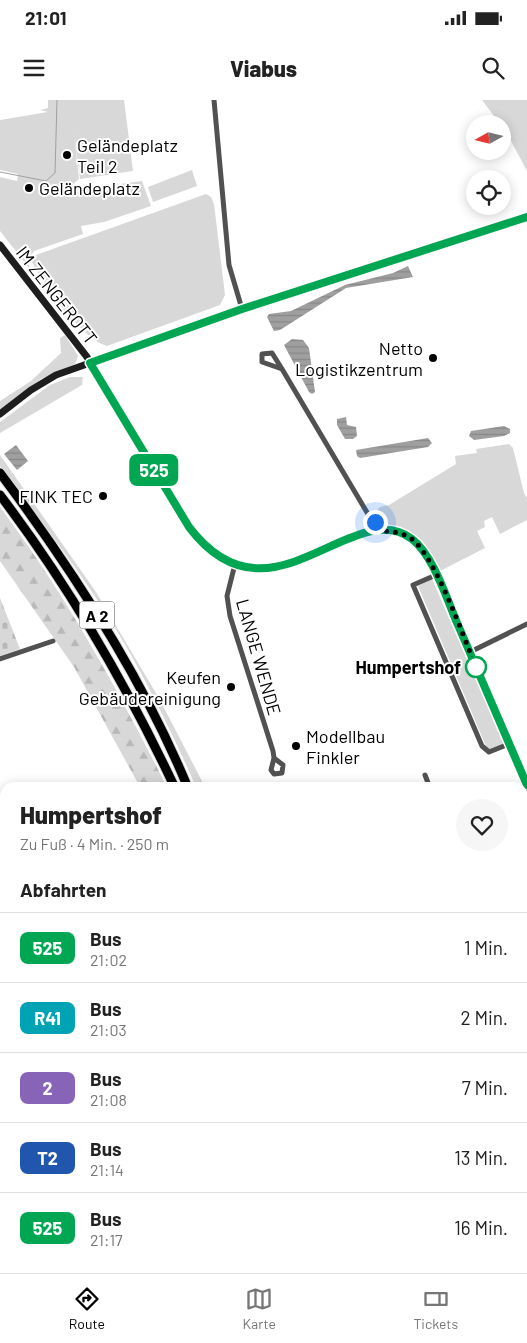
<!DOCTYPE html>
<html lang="de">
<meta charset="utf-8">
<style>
:root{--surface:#fff;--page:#f6f6f6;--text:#222;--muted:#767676;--line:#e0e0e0;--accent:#000}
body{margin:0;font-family:Barlow,sans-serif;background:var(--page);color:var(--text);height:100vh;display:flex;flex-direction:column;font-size:19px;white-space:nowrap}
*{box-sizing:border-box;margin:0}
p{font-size:16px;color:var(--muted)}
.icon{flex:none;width:28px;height:28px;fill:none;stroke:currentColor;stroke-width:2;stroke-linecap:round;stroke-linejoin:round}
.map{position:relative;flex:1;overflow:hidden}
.details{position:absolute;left:0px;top:682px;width:528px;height:491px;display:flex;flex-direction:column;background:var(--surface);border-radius:15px 15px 0 0;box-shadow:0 2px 12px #0003}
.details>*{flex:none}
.badge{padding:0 10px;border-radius:8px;font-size:18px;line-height:32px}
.needle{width:32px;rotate:262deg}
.tools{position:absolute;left:466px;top:15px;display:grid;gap:10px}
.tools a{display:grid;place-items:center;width:45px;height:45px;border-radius:50%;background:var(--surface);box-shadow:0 2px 12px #0003;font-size:25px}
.you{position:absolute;width:25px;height:25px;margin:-12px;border:4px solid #fff;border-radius:50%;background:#1a73e8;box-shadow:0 0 0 8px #1a73e833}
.map>.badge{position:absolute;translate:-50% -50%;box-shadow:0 0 0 2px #fff}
h2{padding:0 20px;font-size:19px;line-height:45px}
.round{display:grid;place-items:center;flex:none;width:52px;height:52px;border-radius:26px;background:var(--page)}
.overview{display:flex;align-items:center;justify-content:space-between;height:85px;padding:0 20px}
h1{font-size:24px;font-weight:800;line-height:38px}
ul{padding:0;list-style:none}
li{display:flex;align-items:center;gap:15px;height:70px;padding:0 20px;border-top:1px solid var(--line)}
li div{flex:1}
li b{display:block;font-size:19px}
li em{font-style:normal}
li .badge{min-width:55px;font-weight:700;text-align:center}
.status{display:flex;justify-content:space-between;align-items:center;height:35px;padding:0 25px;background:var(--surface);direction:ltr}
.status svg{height:14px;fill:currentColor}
header{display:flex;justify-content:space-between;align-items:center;height:65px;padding:0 20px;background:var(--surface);font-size:22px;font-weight:800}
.tabs{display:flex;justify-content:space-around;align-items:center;height:70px;border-top:1px solid var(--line);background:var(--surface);font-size:14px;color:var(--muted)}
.tabs a{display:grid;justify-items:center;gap:2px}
.tabs .current{color:var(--accent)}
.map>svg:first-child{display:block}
.green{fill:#d8d8d8}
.forest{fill:url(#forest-firs)}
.cemetery{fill:url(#cemetery-stones)}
.water{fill:url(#water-rules)}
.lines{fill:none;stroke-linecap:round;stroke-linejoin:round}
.stream{stroke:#9f9f9f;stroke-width:1}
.primary-casing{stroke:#dbdbdb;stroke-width:10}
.highway-casing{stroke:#dbdbdb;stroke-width:11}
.street{stroke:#515151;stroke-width:5}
.secondary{stroke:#1e1e1e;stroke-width:7}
.primary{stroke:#000;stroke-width:8}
.highway{stroke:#000;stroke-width:9}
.line-casing{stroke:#fff;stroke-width:11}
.line{stroke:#00a651;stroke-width:8}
.walk{stroke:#000;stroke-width:5;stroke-dasharray:0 9}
.poi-dot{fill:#000;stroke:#fff;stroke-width:2}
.stop-dot{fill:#fff;stroke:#00a651;stroke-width:2.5}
.labels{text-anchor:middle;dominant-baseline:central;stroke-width:4;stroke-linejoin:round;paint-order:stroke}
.shield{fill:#fff;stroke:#4c4c4c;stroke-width:1}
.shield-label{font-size:16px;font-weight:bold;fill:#000}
.poi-label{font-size:18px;fill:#000;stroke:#fff;text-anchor:start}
.street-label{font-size:18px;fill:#000;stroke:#fff}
.stop-label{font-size:18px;font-weight:bold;fill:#000;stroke:#fff;text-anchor:end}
</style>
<div class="status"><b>21:01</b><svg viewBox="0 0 49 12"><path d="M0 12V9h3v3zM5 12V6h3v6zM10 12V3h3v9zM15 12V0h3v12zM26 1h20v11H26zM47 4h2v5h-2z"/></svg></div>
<header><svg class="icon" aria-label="menu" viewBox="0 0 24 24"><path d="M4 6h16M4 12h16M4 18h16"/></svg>Viabus<svg class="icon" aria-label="search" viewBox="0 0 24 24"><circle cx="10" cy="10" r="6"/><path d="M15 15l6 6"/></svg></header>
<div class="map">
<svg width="527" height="1173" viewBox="0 0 527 1173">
<defs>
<pattern id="forest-firs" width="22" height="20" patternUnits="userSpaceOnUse" patternTransform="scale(1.25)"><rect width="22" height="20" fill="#d8d8d8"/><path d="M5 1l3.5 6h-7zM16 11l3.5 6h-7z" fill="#b8b8b8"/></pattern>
<pattern id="cemetery-stones" width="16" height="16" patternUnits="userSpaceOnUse" patternTransform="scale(1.25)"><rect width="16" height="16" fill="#d8d8d8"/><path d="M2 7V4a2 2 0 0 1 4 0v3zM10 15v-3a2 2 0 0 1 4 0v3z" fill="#b8b8b8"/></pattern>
<pattern id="water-rules" width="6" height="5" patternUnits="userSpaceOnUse" patternTransform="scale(1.25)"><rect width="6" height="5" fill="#9f9f9f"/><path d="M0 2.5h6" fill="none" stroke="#878787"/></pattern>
</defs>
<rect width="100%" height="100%" fill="#fff"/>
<g class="green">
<polygon points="48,0 124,0 133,71 80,79 74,32 79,79 73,84 55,86 63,92 142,81 151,106 104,122 81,126 83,134 34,151 29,159 29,168 0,131 0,77 17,81 18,74 0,70 0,20 48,12 40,10 48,8"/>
<polygon points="482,0 527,0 527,71 502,24 500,24"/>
<polygon points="192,70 197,86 153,102 148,87"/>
<path d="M 206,94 L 211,97 L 214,104 L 225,195 L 220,205 L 107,246 C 83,240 46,188 34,166 L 32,162 L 36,155 Z"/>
<polygon points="65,235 78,256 75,264 41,279 0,310 0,301 31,281 61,253 60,238"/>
<polygon points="70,277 83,277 82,285 0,333 0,322 50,285"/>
<path d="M 509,344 L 513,348 L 524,393 L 527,398 L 527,420 L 500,434 L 492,417 L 484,421 L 485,427 L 477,431 L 485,448 L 442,470 L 437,470 C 431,460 425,447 417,439 C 402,426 386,432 372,415 L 380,407 L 389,405 L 456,364 L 455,356 L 477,353 L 476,349 Z"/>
<path d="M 0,355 L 96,492 L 160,600 L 205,687 L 196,687 C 167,621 133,552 92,492 C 63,449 31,408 0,366 Z"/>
<polygon points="432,479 504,644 488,651 418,486"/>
<polygon points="339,1169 364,1169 365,1171 376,1169 406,1169 389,1173 340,1173"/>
</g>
<path class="forest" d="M 0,407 C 66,495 118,590 167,687 L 140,687 L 74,567 L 0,461 Z"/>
<polygon class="cemetery" points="0,498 20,549 0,556"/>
<g class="water">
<polygon points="408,166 413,177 346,188 280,230 274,231 267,217 269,214 291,211 345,185 393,173"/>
<polygon points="292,239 303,240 309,248 315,292 312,294 309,292 284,245"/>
<polygon points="346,317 347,325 356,327 357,336 353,339 345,339 337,325 337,319"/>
<polygon points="504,326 510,329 510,333 504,336 474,340 469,336 471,331"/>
<polygon points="428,338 432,343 428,347 360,358 357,356 356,350"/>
<polygon points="16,345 28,361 17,370 4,354"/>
</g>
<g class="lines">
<polyline class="stream" points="0,72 46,81 55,73 57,0"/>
<g class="primary-casing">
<g id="primary">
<polyline points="522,1148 527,1147"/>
<polyline points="426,1173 443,1169"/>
</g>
</g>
<g class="highway-casing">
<g id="highway">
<path d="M 0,373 C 72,469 142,576 188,688"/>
<path d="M 0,395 C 69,486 126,584 175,688"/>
<polyline points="316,1169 317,1173"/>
<polyline points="329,1169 330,1173"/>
</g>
</g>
<g class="street">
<polyline points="214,0 229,165 242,209"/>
<polyline points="282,269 262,262 262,254 272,253 282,269 378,431"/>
<polyline points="235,464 227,496 230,516 273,651 274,658 271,670 274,674 282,673 283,665 274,658"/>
<polyline points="436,475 413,485 482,646 489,652 509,644"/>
<polyline points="470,552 527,524"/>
<polyline points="0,559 53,541"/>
<polyline points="425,675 430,688"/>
<polyline points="522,693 527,691"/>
<polyline points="0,703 5,702"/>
<polyline points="0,772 5,771"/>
<polyline points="0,839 5,842"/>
<polyline points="522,903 527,913"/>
<polyline points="0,936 5,935"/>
<polyline points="0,982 5,982"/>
<polyline points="522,1011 527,1010"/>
<polyline points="0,1079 5,1077"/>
<polyline points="0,1137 5,1135"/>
<polyline points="231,1169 232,1173"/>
</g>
<g class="secondary">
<path d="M 0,145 L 87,257 L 189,427 C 272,534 352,394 412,439 C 434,456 447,500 458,525 C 481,578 504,632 527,685"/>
<polyline points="0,314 31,290 56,275 242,209 527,117"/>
</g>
<use href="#primary" class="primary"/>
<use href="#highway" class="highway"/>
</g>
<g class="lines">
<g class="line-casing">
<path id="line" d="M 527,117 L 242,209 L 90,263 L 189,427 C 270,534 352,394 412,439 C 434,456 447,500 458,525 C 481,578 504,632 527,685"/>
</g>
<use href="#line" class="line"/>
<path class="walk" d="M 375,422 L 378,431 C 390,431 402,432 412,439 C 436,458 463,536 476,567"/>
</g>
<g class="poi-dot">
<circle cx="67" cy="55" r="5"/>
<circle cx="29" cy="88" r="5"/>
<circle cx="433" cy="258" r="5"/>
<circle cx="103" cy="396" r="5"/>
<circle cx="231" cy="587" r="5"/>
<circle cx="296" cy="646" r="5"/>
</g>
<circle class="stop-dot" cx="476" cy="567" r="10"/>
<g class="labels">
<rect class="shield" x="79.5" y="501.5" width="35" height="27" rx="4"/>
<g class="shield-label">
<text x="97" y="515">A 2</text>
</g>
<g class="poi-label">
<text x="77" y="45">Geländeplatz<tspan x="77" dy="21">Teil 2</tspan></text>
<text x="39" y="88">Geländeplatz</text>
<text x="423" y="248" text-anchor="end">Netto<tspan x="423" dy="21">Logistikzentrum</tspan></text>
<text x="93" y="396" text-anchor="end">FINK TEC</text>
<text x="221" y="577" text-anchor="end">Keufen<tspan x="221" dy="21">Gebäudereinigung</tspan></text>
<text x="306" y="636">Modellbau<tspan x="306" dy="21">Finkler</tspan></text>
</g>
<g class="street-label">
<text transform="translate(57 195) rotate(52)">IM ZENGEROTT</text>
<text transform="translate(259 557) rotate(74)">LANGE WENDE</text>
</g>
<g class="stop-label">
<text x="461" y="567">Humpertshof</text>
</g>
</g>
</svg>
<div class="tools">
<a><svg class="needle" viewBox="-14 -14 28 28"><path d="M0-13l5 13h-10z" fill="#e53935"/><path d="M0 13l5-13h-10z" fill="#767676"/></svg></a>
<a><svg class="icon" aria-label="locate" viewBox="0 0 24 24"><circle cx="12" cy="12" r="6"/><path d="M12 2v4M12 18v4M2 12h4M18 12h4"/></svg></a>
</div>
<div class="you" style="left:375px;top:422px"></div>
<b class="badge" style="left:154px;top:370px;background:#00a651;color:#fff">525</b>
<section class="details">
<div class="overview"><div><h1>Humpertshof</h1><p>Zu Fuß · 4 Min. · 250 m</p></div><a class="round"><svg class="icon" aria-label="heart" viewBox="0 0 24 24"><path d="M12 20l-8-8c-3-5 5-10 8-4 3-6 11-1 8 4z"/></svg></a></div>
<h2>Abfahrten</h2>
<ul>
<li><span class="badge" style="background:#00a651;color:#fff">525</span><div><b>Bus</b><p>21:02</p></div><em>1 Min.</em></li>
<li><span class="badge" style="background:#00a3b4;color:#fff">R41</span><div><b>Bus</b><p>21:03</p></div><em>2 Min.</em></li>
<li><span class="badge" style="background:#8864b9;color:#fff">2</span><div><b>Bus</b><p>21:08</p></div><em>7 Min.</em></li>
<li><span class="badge" style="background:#2056ae;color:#fff">T2</span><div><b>Bus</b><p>21:14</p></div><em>13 Min.</em></li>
<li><span class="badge" style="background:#00a651;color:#fff">525</span><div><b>Bus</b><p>21:17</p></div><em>16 Min.</em></li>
</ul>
</section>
</div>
<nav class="tabs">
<a class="current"><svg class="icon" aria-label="directions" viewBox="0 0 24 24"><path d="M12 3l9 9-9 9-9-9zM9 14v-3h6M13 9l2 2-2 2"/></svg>Route</a>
<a><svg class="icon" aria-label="map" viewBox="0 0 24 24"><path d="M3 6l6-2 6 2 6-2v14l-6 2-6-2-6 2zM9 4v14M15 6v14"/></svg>Karte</a>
<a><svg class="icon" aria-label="tickets" viewBox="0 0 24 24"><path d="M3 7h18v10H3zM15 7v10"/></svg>Tickets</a>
</nav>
